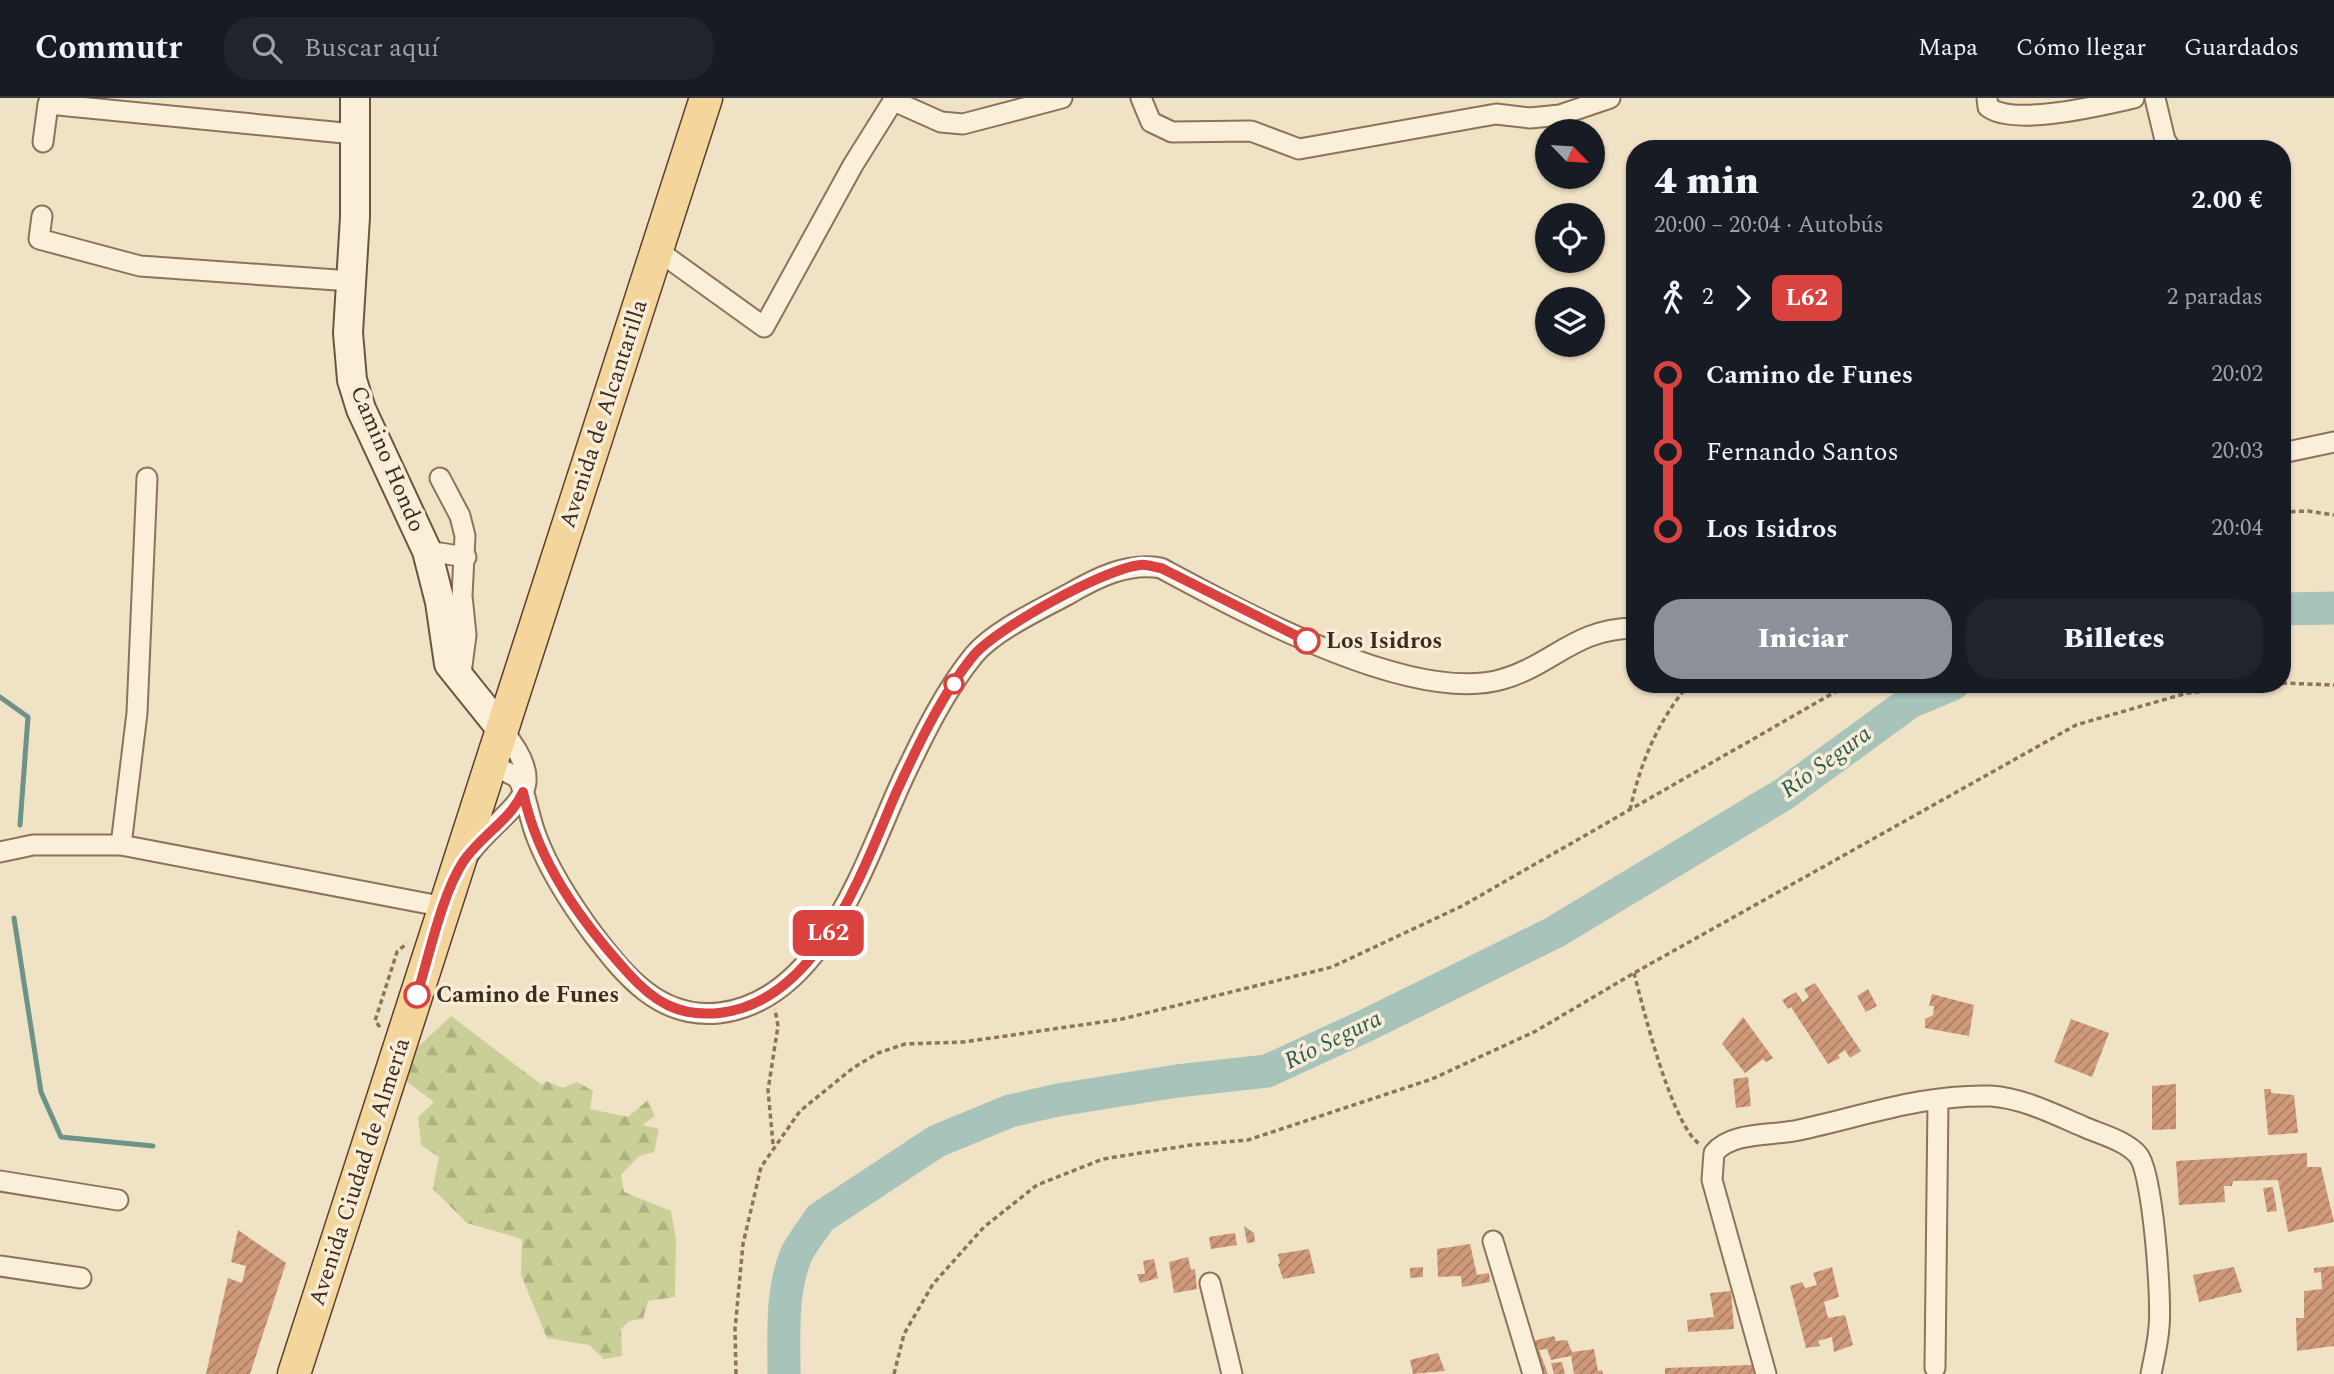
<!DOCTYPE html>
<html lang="es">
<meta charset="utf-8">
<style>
:root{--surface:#171b24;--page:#20242c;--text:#f1f3f6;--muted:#9ea1a6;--line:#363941;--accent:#8c9099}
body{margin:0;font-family:Spectral,serif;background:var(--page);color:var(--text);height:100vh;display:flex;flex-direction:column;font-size:26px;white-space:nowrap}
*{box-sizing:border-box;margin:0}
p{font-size:23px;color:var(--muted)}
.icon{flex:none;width:38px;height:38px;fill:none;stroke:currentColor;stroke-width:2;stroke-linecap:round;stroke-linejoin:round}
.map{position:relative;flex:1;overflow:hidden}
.drawer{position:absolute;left:1626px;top:42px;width:665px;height:553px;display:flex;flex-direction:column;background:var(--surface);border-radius:28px;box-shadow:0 2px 5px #0004}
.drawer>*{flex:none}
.badge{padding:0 14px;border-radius:10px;font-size:24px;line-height:46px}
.needle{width:46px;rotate:115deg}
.buttons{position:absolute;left:1535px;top:21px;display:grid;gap:14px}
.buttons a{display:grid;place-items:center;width:70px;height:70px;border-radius:50%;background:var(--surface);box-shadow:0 2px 5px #0004;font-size:35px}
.map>.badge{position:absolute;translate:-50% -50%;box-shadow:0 0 0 4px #fff}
.legs{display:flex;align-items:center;gap:10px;height:77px;padding:0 28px;font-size:23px}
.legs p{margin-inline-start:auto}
.head{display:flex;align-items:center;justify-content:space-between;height:119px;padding:0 28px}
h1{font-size:38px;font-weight:800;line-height:52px}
.action{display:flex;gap:14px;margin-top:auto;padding:14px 28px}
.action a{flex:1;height:80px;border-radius:28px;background:var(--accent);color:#fff;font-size:28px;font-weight:800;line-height:80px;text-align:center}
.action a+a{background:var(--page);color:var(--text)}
ul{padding:0 28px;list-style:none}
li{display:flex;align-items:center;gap:24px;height:77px;font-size:26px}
li i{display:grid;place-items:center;width:10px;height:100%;margin:0 9px;background:currentColor}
li i::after{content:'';width:18px;height:18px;margin:-9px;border:5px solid;border-radius:50%;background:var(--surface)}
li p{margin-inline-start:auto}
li:first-child i{background:linear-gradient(#0000 50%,currentColor 0)}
li:last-child i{background:linear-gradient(currentColor 50%,#0000 0)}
header{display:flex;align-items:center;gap:42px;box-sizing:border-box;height:98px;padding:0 35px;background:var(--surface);border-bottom:2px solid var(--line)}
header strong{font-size:33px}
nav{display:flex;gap:38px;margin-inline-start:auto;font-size:24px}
.search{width:490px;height:63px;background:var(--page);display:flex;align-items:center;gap:18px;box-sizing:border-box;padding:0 24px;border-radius:28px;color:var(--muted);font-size:26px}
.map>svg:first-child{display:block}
.forest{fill:url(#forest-firs)}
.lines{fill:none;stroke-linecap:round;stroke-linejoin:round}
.stream{stroke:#6d9288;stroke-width:5}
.river{stroke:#a7c3ba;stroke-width:33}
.building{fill:url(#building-hatch)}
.minor-casing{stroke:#8c735a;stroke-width:23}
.secondary-casing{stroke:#6e543d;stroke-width:32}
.primary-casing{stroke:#5a412e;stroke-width:35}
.path{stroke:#8c735a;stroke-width:3.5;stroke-dasharray:5 3.5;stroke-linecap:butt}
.minor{stroke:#faefd9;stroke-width:19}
.secondary{stroke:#faefd9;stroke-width:28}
.primary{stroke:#f4d59c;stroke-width:32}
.line-1-casing{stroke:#fff;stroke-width:16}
.line-1{stroke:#da4240;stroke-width:10}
.stop-1-dot{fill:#fff;stroke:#da4240;stroke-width:3.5}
.labels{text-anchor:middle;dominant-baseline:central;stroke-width:7;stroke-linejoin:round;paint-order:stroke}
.street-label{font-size:23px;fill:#3b2c1f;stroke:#f7ecd5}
.stop-label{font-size:23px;font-weight:bold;fill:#3b2c1f;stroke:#f7ecd5;text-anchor:start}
.water-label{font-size:24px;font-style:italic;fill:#2d5c57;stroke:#f7ecd5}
</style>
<header>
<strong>Commutr</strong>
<div class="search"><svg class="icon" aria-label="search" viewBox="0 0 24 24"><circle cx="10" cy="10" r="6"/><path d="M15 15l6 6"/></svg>Buscar aquí</div>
<nav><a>Mapa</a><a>Cómo llegar</a><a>Guardados</a></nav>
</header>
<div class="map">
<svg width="2334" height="1276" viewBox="0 0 2334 1276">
<defs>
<pattern id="forest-firs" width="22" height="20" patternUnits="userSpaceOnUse" patternTransform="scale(1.75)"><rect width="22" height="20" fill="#cacf98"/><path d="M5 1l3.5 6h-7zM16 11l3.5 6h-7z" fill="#aeb283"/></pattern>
<pattern id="building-hatch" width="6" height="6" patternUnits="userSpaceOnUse" patternTransform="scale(1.75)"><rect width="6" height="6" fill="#cf9a7a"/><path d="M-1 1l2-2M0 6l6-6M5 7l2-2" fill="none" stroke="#a97e63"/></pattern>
</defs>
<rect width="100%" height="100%" fill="#f0e2c5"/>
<polygon class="forest" points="451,918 542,987 546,983 563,990 577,984 593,993 590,1011 628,1019 648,1002 655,1018 642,1027 659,1031 654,1054 639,1058 621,1077 624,1094 671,1113 676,1142 675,1199 648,1203 643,1221 629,1223 621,1231 622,1258 604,1261 589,1247 547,1240 521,1177 522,1141 467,1125 433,1091 439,1059 421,1047 418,1019 434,1004 406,983 418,949"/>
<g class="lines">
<g class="stream">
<polyline points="0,599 28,619 20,727"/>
<polyline points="14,820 41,994 61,1039 153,1048"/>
</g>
<g class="river">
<polyline points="2282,511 2334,510"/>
<path d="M 784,1276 C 784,1237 781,1194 796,1157 C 802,1144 813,1132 820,1120 L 937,1043 L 1010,1013 L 1058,1002 L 1177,983 L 1267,973 L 1367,927 L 1555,834 L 1784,696 L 1910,604 L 1953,586"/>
</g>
</g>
<g class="building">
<polygon points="1815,885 1861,953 1850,960 1845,952 1838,957 1840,960 1828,966 1791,909 1788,911 1782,902 1796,894 1803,904 1809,899 1804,891"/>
<polygon points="1868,891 1877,908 1866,914 1857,898"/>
<polygon points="1932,896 1974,907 1969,938 1925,930 1925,921 1933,917 1934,908 1929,908"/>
<polygon points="1743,919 1773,960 1766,964 1763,961 1745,975 1722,946"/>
<polygon points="2071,921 2109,935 2092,979 2054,964"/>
<polygon points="1748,979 1751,1008 1736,1010 1733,981"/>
<polygon points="2176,986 2176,1031 2152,1032 2152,988"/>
<polygon points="2264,991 2271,991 2271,995 2294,997 2298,1035 2268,1037"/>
<polygon points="2307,1055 2307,1069 2321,1069 2334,1124 2288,1134 2278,1082 2233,1083 2232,1088 2224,1088 2225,1104 2179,1107 2176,1063"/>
<polygon points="2273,1089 2277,1113 2267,1114 2263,1090"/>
<polygon points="1244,1128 1254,1135 1255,1144 1247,1145"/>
<polygon points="238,1132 286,1165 250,1276 206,1276 228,1180 242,1185 246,1168 231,1164"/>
<polygon points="1235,1135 1237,1147 1211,1151 1209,1139"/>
<polygon points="1470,1146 1477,1177 1489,1175 1490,1184 1462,1189 1461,1178 1438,1179 1437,1151"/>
<polygon points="1309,1151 1315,1175 1283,1181 1278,1166 1280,1165 1278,1156"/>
<polygon points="1188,1159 1191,1172 1195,1171 1197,1191 1174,1195 1169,1164"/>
<polygon points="1154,1161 1158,1180 1140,1185 1137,1176 1145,1176 1143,1163"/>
<polygon points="2334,1168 2334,1248 2297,1253 2296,1220 2304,1220 2304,1193 2322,1191 2321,1174 2314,1175 2314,1170"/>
<polygon points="1423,1169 1423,1179 1410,1180 1410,1170"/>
<polygon points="1832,1169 1839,1199 1824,1204 1828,1220 1845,1217 1853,1247 1834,1254 1832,1239 1818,1243 1820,1248 1806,1250 1790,1188 1802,1184 1805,1190 1817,1187 1813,1175"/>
<polygon points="2234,1169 2242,1194 2199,1204 2193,1177"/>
<polygon points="1731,1193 1734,1231 1688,1234 1687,1222 1714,1219 1710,1195"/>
<polygon points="1554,1238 1556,1243 1567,1242 1572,1254 1594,1251 1598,1273 1602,1272 1603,1276 1574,1276 1571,1258 1551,1262 1547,1251 1539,1252 1548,1276 1537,1276 1529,1244"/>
<polygon points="1438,1255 1445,1273 1413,1276 1410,1262"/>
<polygon points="1562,1264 1565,1276 1554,1276 1551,1265"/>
<polygon points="1752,1267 1754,1276 1665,1276 1665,1270"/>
</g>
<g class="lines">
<g class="minor-casing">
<g id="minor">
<polyline points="1141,0 1151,24 1172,34 1251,33 1299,51 1496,16 1530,20 1560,17 1610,0"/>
<path d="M 1987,0 L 1988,9 C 2014,29 2102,7 2134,0"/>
<polyline points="2155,0 2165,42 2171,51"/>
<polyline points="894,3 941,24 963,26 1062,0"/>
<polyline points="43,44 48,6 354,36"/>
<polyline points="42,118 39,141 140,168 351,183"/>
<polyline points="657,152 764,229 853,67 895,0"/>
<polyline points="2282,355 2334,344"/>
<polyline points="440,380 460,418 465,438 462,498 466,537 460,583"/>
<polyline points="427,453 466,459"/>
<path d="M 489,674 L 503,672 L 518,680 C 527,698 529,721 537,740 C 550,774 571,806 593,836 C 626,879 660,921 719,915 C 825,903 867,756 905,676 C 924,636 946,591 974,557 C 994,533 1039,512 1067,497 C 1096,480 1127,464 1161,470 C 1241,513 1413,608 1503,581 C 1554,566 1574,531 1634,530"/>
<polyline points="121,747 137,615 147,380"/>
<polyline points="0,754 33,747 121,747 445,809"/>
<path d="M 469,756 C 504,708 558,698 502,632"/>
<polyline points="0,1083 118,1102"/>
<polyline points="1493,1143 1533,1276"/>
<polyline points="0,1168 81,1180"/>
<polyline points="1210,1185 1232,1276"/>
<polyline points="1935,1270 1938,1003"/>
<path d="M 1766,1276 L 1712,1082 L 1714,1055 C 1732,1033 1773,1038 1799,1032 C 1864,1018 1923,996 1991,998 C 2022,1000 2054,1016 2082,1028 C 2099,1036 2125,1042 2138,1057 C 2153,1074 2162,1203 2159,1229 C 2158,1245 2154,1260 2151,1276"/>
</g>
</g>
<g class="secondary-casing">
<polyline id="secondary" points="355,0 355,119 348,235 352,282 361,311 427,453 440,504 449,566 502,632"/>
</g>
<g class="primary-casing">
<polyline id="primary" points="294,1276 706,0"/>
</g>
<g class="path">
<polyline points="2282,414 2308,413 2334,417"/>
<polyline points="2282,585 2334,587"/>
<path d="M 1630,712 C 1640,665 1658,623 1689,586"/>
<path d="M 1634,875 C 1643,909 1672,1030 1701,1047"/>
<polyline points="380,929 375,923 397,854 407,845"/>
<polyline points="773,1046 768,992 778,928 775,911"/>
<polyline points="736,1276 735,1231 743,1146 761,1069 800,1013 853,970 878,955 905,946 964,944 1122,921 1332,869 1462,808 1849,586"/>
<polyline points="894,1276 904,1236 933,1186 984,1129 1037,1087 1103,1061 1191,1047 1248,1042 1432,981 1536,933 1634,875 2076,627 2187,595 2271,586"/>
</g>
<use href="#minor" class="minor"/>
<use href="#secondary" class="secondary"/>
<use href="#primary" class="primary"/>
</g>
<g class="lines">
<g class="line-1-casing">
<path id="line-1" d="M 417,897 C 429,858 442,796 463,764 C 481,737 510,723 523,694 C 538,765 581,823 628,875 C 654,904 679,919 719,915 C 819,904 862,773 896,695 C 916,651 943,594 974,557 C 997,530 1104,471 1140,467 C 1146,466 1154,469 1161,470 L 1307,543"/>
</g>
<use href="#line-1" class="line-1"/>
</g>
<g class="stop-1-dot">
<circle cx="1307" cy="543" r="12"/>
<circle cx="954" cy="586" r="9"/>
<circle cx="417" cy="897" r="12"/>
</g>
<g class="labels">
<g class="street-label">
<text transform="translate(604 316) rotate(-72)">Avenida de Alcantarilla</text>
<text transform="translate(387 361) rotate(67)">Camino Hondo</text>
<text transform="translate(360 1074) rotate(-72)">Avenida Ciudad de Almería</text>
</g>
<g class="stop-label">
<text x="1326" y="543">Los Isidros</text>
<text x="436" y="897">Camino de Funes</text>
</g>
<g class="water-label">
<text transform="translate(1826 664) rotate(-36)">Río Segura</text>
<text transform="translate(1333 942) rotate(-26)">Río Segura</text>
</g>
</g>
</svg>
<div class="buttons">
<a><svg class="needle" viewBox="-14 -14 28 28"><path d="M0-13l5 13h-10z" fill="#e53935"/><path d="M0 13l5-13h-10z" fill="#9ea1a6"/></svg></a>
<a><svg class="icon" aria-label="locate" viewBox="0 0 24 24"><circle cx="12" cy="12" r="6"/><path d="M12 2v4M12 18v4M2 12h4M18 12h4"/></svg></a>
<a><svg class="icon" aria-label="layers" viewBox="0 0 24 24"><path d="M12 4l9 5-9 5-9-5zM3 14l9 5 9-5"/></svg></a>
</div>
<b class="badge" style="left:828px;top:835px;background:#da4240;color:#fff">L62</b>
<section class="drawer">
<div class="head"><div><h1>4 min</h1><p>20:00 – 20:04 · Autobús</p></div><b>2.00 €</b></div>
<div class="legs"><svg class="icon" aria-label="walk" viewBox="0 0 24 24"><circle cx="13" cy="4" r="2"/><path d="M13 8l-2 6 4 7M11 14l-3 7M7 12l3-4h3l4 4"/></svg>2<svg class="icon" aria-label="forward" viewBox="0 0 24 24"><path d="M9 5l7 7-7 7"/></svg><b class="badge" style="background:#da4240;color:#fff">L62</b><p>2 paradas</p></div>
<ul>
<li><i style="color:#da4240"></i><b>Camino de Funes</b><p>20:02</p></li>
<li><i style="color:#da4240"></i><span>Fernando Santos</span><p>20:03</p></li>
<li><i style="color:#da4240"></i><b>Los Isidros</b><p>20:04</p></li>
</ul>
<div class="action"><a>Iniciar</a><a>Billetes</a></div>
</section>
</div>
